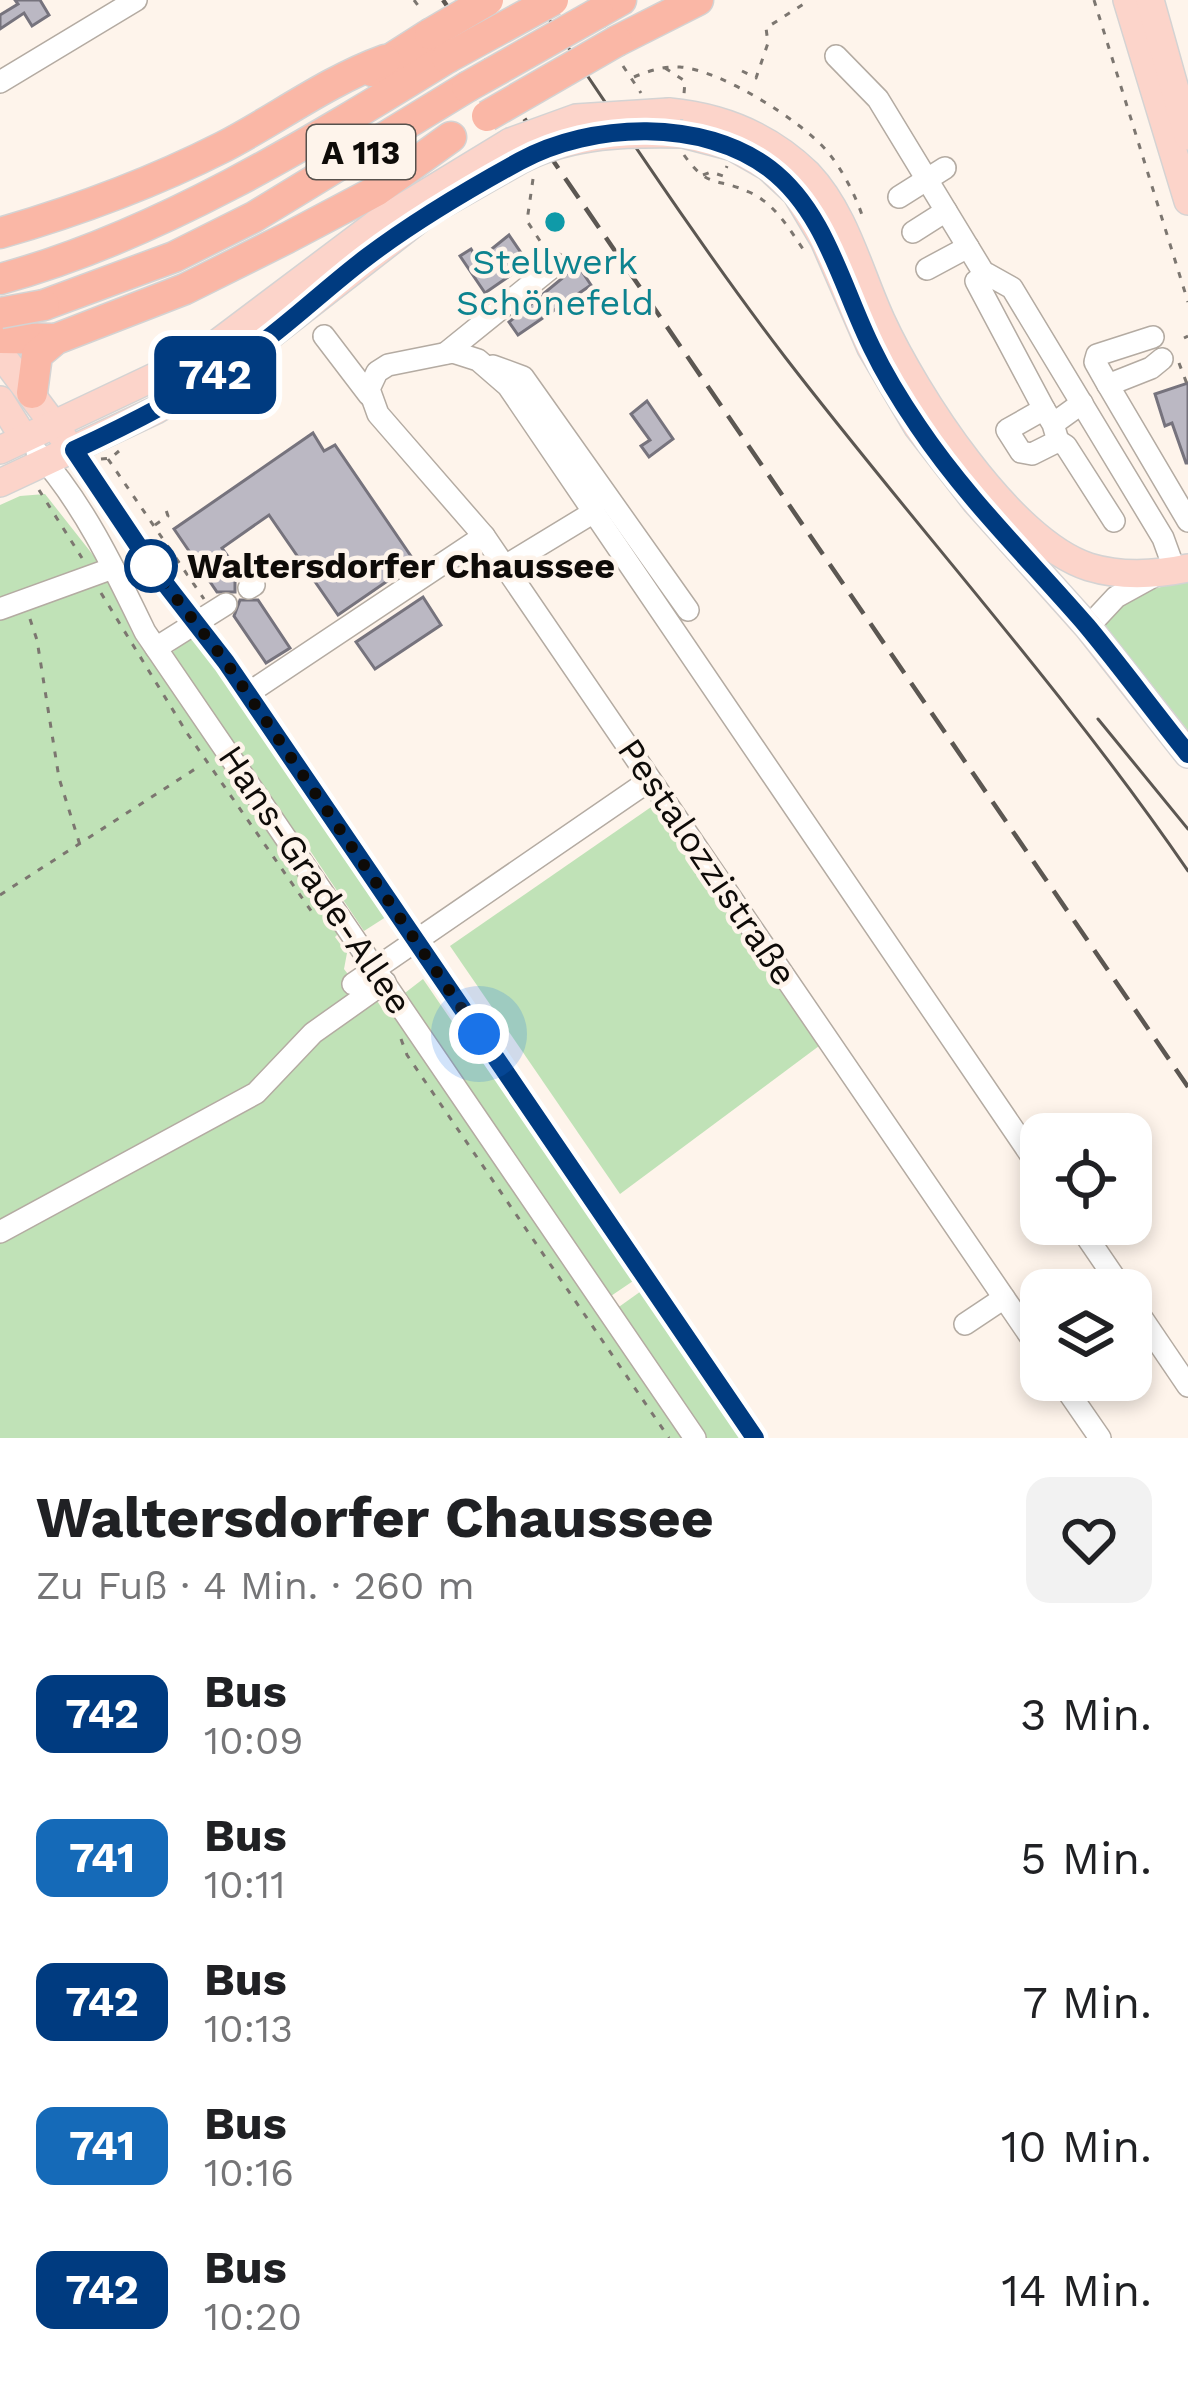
<!DOCTYPE html>
<html lang="de">
<meta charset="utf-8">
<style>
:root{--surface:#fff;--page:#f2f2f2;--text:#202124;--muted:#757577}
body{margin:0;font-family:"Work Sans",sans-serif;background:var(--page);color:var(--text);height:100vh;display:flex;flex-direction:column;font-size:45px;white-space:nowrap}
*{box-sizing:border-box;margin:0}
p{font-size:39px;color:var(--muted)}
.icon{flex:none;width:66px;height:66px;fill:none;stroke:currentColor;stroke-width:2;stroke-linecap:round;stroke-linejoin:round}
.map{position:relative;height:1438px;overflow:hidden}
.drawer{display:flex;flex-direction:column;background:var(--surface);flex:1}
.drawer>*{flex:none}
.badge{padding:0 24px;border-radius:18px;font-size:42px;line-height:78px}
.fabs{position:absolute;left:1020px;top:1113px;display:grid;gap:24px}
.fabs a{display:grid;place-items:center;width:132px;height:132px;border-radius:24px;background:var(--surface);box-shadow:0 6px 18px #0003;font-size:60px}
.you{position:absolute;width:60px;height:60px;margin:-30px;border:9px solid #fff;border-radius:50%;background:#1a73e8;box-shadow:0 0 0 18px #1a73e833}
.map>.badge{position:absolute;translate:-50% -50%;box-shadow:0 0 0 6px #fff}
.round{display:grid;place-items:center;flex:none;width:126px;height:126px;border-radius:24px;background:var(--page)}
.overview{display:flex;align-items:center;justify-content:space-between;height:204px;padding:0 36px}
h1{font-size:57px;font-weight:700;line-height:90px}
ul{padding:0;list-style:none}
li{display:flex;align-items:center;gap:36px;height:144px;padding:0 36px}
li div{flex:1}
li b{display:block;font-size:45px}
li em{font-style:normal}
li .badge{min-width:132px;font-weight:700;text-align:center}
.map>svg:first-child{display:block}
.green{fill:#c0e2b7}
.building{fill:#bbb8c3;stroke:#76737d;stroke-width:3}
.lines{fill:none;stroke-linecap:round;stroke-linejoin:round}
.minor-casing{stroke:#b4aba2;stroke-width:24}
.major-casing{stroke:#d4d3d3;stroke-width:30}
.highway-casing{stroke:#d4d3d3;stroke-width:33}
.path{stroke:#7c7670;stroke-width:3;stroke-dasharray:6 9;stroke-linecap:butt}
.minor{stroke:#fff;stroke-width:21}
.major{stroke:#fcd4ca;stroke-width:27}
.highway{stroke:#fab7a6;stroke-width:30}
.tram{stroke:#5c5752;stroke-width:3}
.rail{stroke:#5c5752;stroke-width:4.5;stroke-dasharray:24 12;stroke-linecap:butt}
.major-bridge-casing{stroke:#d4d3d3;stroke-width:30;stroke-linecap:butt}
.highway-bridge-casing{stroke:#d4d3d3;stroke-width:33;stroke-linecap:butt}
.major-bridge{stroke:#fcd4ca;stroke-width:27}
.highway-bridge{stroke:#fab7a6;stroke-width:30}
.line-casing{stroke:#fff;stroke-width:27}
.line{stroke:#003b80;stroke-width:18}
.walk{stroke:#0e0b08;stroke-width:12;stroke-dasharray:0 21.6}
.culture-dot{fill:#0f9aa8;stroke:#fef4eb;stroke-width:4.5}
.stop-dot{fill:#fff;stroke:#003b80;stroke-width:6}
.labels{text-anchor:middle;dominant-baseline:central;stroke-width:9;stroke-linejoin:round;paint-order:stroke}
.shield{fill:#fef4eb;stroke:#56514c;stroke-width:3}
.shield-label{font-size:33px;font-weight:bold;fill:#0e0b08}
.culture-label{font-size:36px;fill:#0d838f;stroke:#fef4eb}
.stop-label{font-size:36px;font-weight:bold;fill:#0e0b08;stroke:#fef4eb;text-anchor:start}
.street-label{font-size:36px;fill:#0e0b08;stroke:#fef4eb}
</style>
<div class="map">
<svg width="1188" height="1438" viewBox="0 0 1188 1438">
<rect width="100%" height="100%" fill="#fef4eb"/>
<g class="green">
<polygon points="45,494 97,560 135,638 339,933 335,937 347,953 344,969 360,990 370,990 383,1010 389,1006 685,1438 0,1438 0,505 20,496"/>
<path d="M 1188,580 L 1188,736 L 1105,632 C 1102,598 1162,587 1188,580 Z"/>
<polygon points="194,635 202,644 389,915 364,931 309,849 294,837 170,654"/>
<polygon points="654,805 819,1046 620,1194 450,946"/>
<polygon points="423,979 475,1055 497,1076 636,1279 608,1298 401,996"/>
<polygon points="644,1289 746,1438 704,1438 616,1309"/>
</g>
<g class="building">
<polygon points="15,0 40,0 49,15 32,26 24,13 0,29 0,15 18,4"/>
<polygon points="509,235 528,263 485,293 460,256 471,249 478,260"/>
<polygon points="575,261 591,285 518,335 509,322 565,276"/>
<polygon points="1188,383 1188,463 1186,463 1172,423 1165,426 1155,394"/>
<polygon points="647,401 673,439 649,457 641,446 650,440 631,414"/>
<polygon points="313,433 324,451 335,445 415,562 338,615 269,515 222,548 241,575 235,582 235,592 217,592 174,529"/>
<polygon points="423,597 441,625 375,669 356,642"/>
<polygon points="240,600 258,600 290,648 266,663 234,616"/>
</g>
<g class="lines">
<g class="minor-casing">
<g id="minor">
<polyline points="836,56 878,99 985,275"/>
<polyline points="0,82 136,0"/>
<polyline points="899,197 945,168"/>
<polyline points="913,232 946,211"/>
<polyline points="927,269 968,247"/>
<polyline points="324,336 369,395"/>
<polyline points="1153,337 1097,355 1095,362 1108,385 1151,368 1162,359"/>
<polyline points="446,353 556,264"/>
<polyline points="493,366 523,377 688,610"/>
<polyline points="1108,385 1188,521"/>
<polyline points="1044,409 976,281 987,274 1012,288 1163,538 1175,571"/>
<polyline points="1053,424 1058,441 1032,454 1021,452 1007,430 1044,409 1053,424 1082,403"/>
<polyline points="1058,441 1066,446 1114,521"/>
<polyline points="74,450 153,568 226,662 755,1438"/>
<path d="M 37,452 C 83,502 116,572 145,632 L 695,1438"/>
<polyline points="505,566 594,512"/>
<polyline points="249,588 254,585"/>
<polyline points="0,609 113,568"/>
<polyline points="1088,627 1116,597 1156,575"/>
<polyline points="156,648 226,604"/>
<polyline points="247,694 484,536"/>
<polyline points="353,984 650,780"/>
<polyline points="1041,1170 508,386 478,360 453,352 388,365 377,372 369,389 378,414 484,536 1041,1352"/>
<polyline points="1078,1224 1123,1290"/>
<polyline points="0,1232 256,1093 313,1033 385,982"/>
<polyline points="1131,1302 1188,1386"/>
<polyline points="965,1324 1004,1298"/>
<polyline points="1060,1380 1100,1438"/>
</g>
</g>
<g class="major-casing">
<g id="major">
<polyline points="1127,0 1188,201"/>
<polyline points="1150,0 1188,136"/>
<path d="M 669,112 C 723,117 769,136 808,174 C 845,213 859,272 881,320 C 915,394 1009,541 1089,567 C 1122,577 1155,575 1188,568"/>
<polyline points="683,134 733,147 768,167 796,193 824,240 871,348 917,426 976,502 1088,627 1188,754"/>
<polyline points="0,353 63,437"/>
<polyline points="0,400 24,438"/>
<polyline points="0,450 203,354 377,223 510,142"/>
<polyline points="0,483 156,410 237,361 427,213 522,159"/>
</g>
</g>
<g class="highway-casing">
<g id="highway">
<polyline points="598,13 621,0"/>
<polyline points="617,41 698,0"/>
<polyline points="372,71 430,34"/>
<path d="M 0,233 C 76,211 152,183 223,147 C 277,119 327,81 385,60"/>
<path d="M 0,279 C 156,237 311,142 447,58"/>
<polyline points="44,305 174,257 254,217 467,87"/>
<polyline points="0,338 56,339"/>
<polyline points="32,393 37,355 56,339 185,289 287,238 376,191 451,137"/>
</g>
</g>
<g class="path">
<polyline points="414,0 423,12"/>
<polyline points="1094,0 1188,302"/>
<polyline points="623,66 641,93"/>
<polyline points="665,68 685,81 684,94"/>
<polyline points="742,71 756,78 768,43 766,28 810,0"/>
<path d="M 634,77 C 648,71 664,66 680,67 C 721,70 800,120 827,151 C 842,169 856,196 863,218"/>
<path d="M 684,155 C 708,189 716,177 749,192 C 774,203 788,227 803,249"/>
<polyline points="703,175 711,172 723,176 727,166"/>
<polyline points="533,179 527,221 544,247"/>
<polyline points="1184,338 1188,336"/>
<polyline points="1179,363 1187,384"/>
<polyline points="101,459 111,458 119,451"/>
<polyline points="108,459 204,599"/>
<polyline points="39,490 82,558"/>
<polyline points="155,525 168,516 165,507"/>
<polyline points="101,593 187,733 314,915"/>
<polyline points="30,619 37,640 59,778 80,845"/>
<polyline points="0,895 195,769"/>
<polyline points="401,1039 407,1055 669,1438"/>
</g>
<use href="#minor" class="minor"/>
<use href="#major" class="major"/>
<use href="#highway" class="highway"/>
<g class="tram">
<path d="M 536,0 C 618,120 697,242 785,357 C 918,530 1065,691 1188,871"/>
<polyline points="1098,719 1188,829"/>
</g>
<polyline class="rail" points="443,0 1188,1087"/>
<g class="major-bridge-casing">
<g id="major-bridge">
<polyline points="510,142 576,118 669,112"/>
<path d="M 522,159 C 574,133 627,133 683,134"/>
</g>
</g>
<g class="highway-bridge-casing">
<g id="highway-bridge">
<polyline points="430,34 488,0"/>
<polyline points="447,58 553,0"/>
<polyline points="467,87 598,13"/>
<polyline points="487,116 617,41"/>
<polyline points="0,313 44,305"/>
</g>
</g>
<use href="#major-bridge" class="major-bridge"/>
<use href="#highway-bridge" class="highway-bridge"/>
</g>
<g class="lines">
<g class="line-casing">
<path id="line" d="M 755,1438 L 226,662 L 153,568 L 74,450 C 128,425 183,397 233,364 C 280,333 322,291 367,257 C 416,220 467,190 520,161 C 592,122 703,118 770,169 C 826,212 842,288 872,348 C 885,375 901,401 918,426 C 967,499 1030,560 1087,626 C 1122,668 1154,712 1188,754"/>
</g>
<use href="#line" class="line"/>
<polyline class="walk" points="151,566 226,662 479,1034"/>
</g>
<circle class="culture-dot" cx="555" cy="222" r="12"/>
<circle class="stop-dot" cx="151" cy="566" r="24"/>
<g class="labels">
<rect class="shield" x="307" y="125" width="108" height="54" rx="9"/>
<g class="shield-label">
<text x="361" y="152">A 113</text>
</g>
<g class="culture-label">
<text x="555" y="262">Stellwerk<tspan x="555" dy="41">Schönefeld</tspan></text>
</g>
<g class="stop-label">
<text x="187" y="566">Waltersdorfer Chaussee</text>
</g>
<g class="street-label">
<text transform="translate(707 862) rotate(56)">Pestalozzistraße</text>
<text transform="translate(315 880) rotate(56)">Hans-Grade-Allee</text>
</g>
</g>
</svg>
<div class="fabs">
<a><svg class="icon" aria-label="locate" viewBox="0 0 24 24"><circle cx="12" cy="12" r="6"/><path d="M12 2v4M12 18v4M2 12h4M18 12h4"/></svg></a>
<a><svg class="icon" aria-label="layers" viewBox="0 0 24 24"><path d="M12 4l9 5-9 5-9-5zM3 14l9 5 9-5"/></svg></a>
</div>
<div class="you" style="left:479px;top:1034px"></div>
<b class="badge" style="left:215px;top:375px;background:#003b80;color:#fff">742</b>
</div>
<section class="drawer">
<div class="overview"><div><h1>Waltersdorfer Chaussee</h1><p>Zu Fuß · 4 Min. · 260 m</p></div><a class="round"><svg class="icon" aria-label="heart" viewBox="0 0 24 24"><path d="M12 20l-8-8c-3-5 5-10 8-4 3-6 11-1 8 4z"/></svg></a></div>
<ul>
<li><span class="badge" style="background:#003b80;color:#fff">742</span><div><b>Bus</b><p>10:09</p></div><em>3 Min.</em></li>
<li><span class="badge" style="background:#156ab8;color:#fff">741</span><div><b>Bus</b><p>10:11</p></div><em>5 Min.</em></li>
<li><span class="badge" style="background:#003b80;color:#fff">742</span><div><b>Bus</b><p>10:13</p></div><em>7 Min.</em></li>
<li><span class="badge" style="background:#156ab8;color:#fff">741</span><div><b>Bus</b><p>10:16</p></div><em>10 Min.</em></li>
<li><span class="badge" style="background:#003b80;color:#fff">742</span><div><b>Bus</b><p>10:20</p></div><em>14 Min.</em></li>
</ul>
</section>
